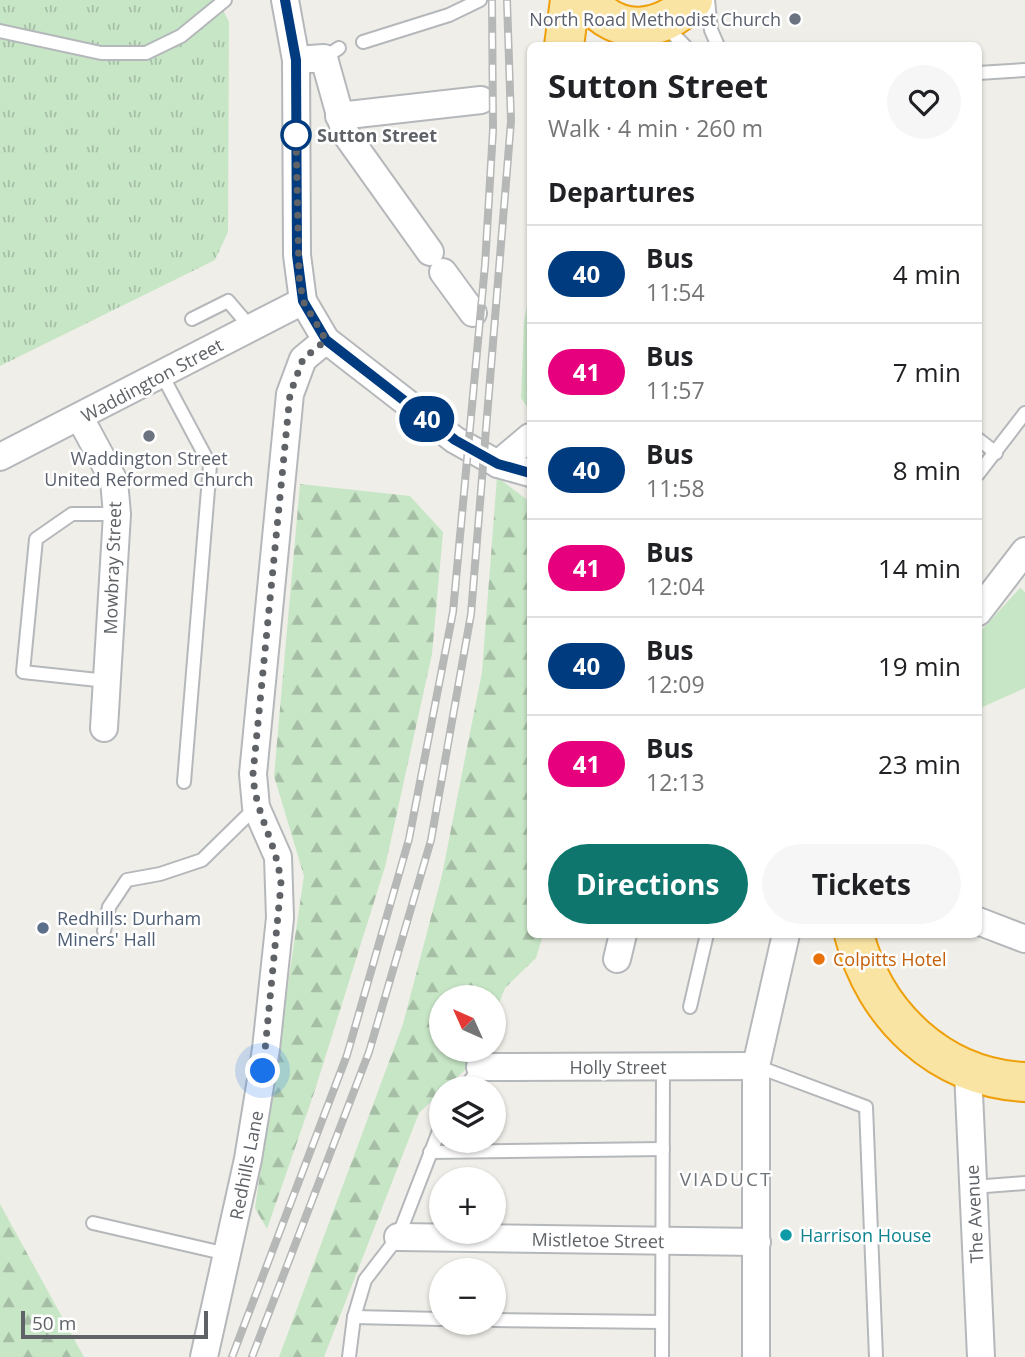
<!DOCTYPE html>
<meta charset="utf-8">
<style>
:root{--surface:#fff;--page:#f6f6f6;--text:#202124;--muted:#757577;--line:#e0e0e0;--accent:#0f766e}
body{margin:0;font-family:"Open Sans",sans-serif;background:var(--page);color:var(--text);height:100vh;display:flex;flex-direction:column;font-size:26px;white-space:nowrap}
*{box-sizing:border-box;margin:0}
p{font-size:23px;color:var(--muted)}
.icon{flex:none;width:38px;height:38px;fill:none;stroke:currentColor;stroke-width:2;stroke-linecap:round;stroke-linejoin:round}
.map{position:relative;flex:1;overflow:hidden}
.details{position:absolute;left:527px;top:42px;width:455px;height:896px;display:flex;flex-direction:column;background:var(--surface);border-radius:10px;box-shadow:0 2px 5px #0004}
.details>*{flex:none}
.badge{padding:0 14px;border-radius:23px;font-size:24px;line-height:46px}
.needle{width:46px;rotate:315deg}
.tools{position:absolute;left:429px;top:985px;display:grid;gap:14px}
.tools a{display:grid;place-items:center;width:77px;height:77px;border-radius:50%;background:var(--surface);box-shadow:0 2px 5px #0004;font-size:35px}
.scale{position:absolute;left:21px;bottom:18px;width:187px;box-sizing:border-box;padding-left:7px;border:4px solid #5f6367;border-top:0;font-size:19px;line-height:24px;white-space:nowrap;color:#5f6367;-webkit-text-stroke:5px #fff;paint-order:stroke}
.you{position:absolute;width:35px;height:35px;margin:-18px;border:5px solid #fff;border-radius:50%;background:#1a73e8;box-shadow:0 0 0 10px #1a73e833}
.map>.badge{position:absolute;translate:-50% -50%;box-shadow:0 0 0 4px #fff}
h2{padding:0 21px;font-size:26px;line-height:63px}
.round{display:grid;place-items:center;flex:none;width:74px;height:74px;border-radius:37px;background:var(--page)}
.head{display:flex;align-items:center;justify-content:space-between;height:119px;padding:0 21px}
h1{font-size:33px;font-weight:700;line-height:52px}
.button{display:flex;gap:14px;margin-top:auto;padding:14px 21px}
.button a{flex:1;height:80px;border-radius:42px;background:var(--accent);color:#fff;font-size:28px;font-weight:700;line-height:80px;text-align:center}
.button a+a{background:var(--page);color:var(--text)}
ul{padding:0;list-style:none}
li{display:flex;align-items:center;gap:21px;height:98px;padding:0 21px;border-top:2px solid var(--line)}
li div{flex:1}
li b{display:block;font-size:26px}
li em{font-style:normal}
li .badge{min-width:77px;font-weight:700;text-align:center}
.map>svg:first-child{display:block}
.grass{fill:url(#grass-tufts)}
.forest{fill:url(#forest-firs)}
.park{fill:#c7e6c6}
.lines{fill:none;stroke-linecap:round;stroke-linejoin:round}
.service-casing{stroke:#b5b8bb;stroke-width:16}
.minor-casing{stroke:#b5b8bb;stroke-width:30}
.trunk-casing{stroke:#ee9f0a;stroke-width:42}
.service{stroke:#fff;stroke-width:12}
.minor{stroke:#fff;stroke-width:26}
.trunk{stroke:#fae4a4;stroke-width:38}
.rail-casing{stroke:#b6b7b7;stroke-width:8}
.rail{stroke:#fff;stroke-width:5;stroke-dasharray:16;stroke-linecap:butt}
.line-casing{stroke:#fff;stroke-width:16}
.line{stroke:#003b80;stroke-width:10}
.walk{stroke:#5f6367;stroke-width:7;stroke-dasharray:0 12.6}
.worship-dot{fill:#6b7280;stroke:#fff;stroke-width:2.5}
.stop-dot{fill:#fff;stroke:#003b80;stroke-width:3.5}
.service-dot{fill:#5c6f8a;stroke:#fff;stroke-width:2.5}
.food-dot{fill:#e8710a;stroke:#fff;stroke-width:2.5}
.culture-dot{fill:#0f9aa8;stroke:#fff;stroke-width:2.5}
.labels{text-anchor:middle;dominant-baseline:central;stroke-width:5;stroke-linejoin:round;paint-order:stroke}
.worship-label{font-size:18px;fill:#5b616d;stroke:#fff;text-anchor:end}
.stop-label{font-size:18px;font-weight:bold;fill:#5f6367;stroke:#fff;text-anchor:start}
.street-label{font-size:18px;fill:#5f6367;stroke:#fff}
.service-label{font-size:18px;fill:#4e5e75;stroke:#fff;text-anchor:start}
.food-label{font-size:18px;fill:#c56008;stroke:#fff;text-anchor:start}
.culture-label{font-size:18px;fill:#0d838f;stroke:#fff;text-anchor:start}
.neighbourhood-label{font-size:19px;letter-spacing:2px;fill:#707579;stroke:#fff}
</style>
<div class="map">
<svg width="1025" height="1357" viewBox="0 0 1025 1357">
<defs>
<pattern id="grass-tufts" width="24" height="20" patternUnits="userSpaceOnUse" patternTransform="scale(1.75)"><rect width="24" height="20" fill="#c7e6c6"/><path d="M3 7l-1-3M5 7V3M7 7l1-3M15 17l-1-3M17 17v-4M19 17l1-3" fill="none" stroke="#a5bea5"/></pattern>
<pattern id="forest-firs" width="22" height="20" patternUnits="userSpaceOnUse" patternTransform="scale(1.75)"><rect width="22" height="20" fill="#c7e6c6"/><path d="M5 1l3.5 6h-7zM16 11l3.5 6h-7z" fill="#a5bea5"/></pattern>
</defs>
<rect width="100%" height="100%" fill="#f0eee8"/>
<g class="grass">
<polygon points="0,0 218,0 229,22 228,232 215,260 0,366"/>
<polygon points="530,291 530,411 521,398 524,322"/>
</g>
<g class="forest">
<polygon points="497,477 530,502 530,934 543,935 536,958 505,988 494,1016 494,998 441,998 441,1050 480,1050 475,1061 445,1088 441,1088 441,1092 419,1113 324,1357 279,1357 403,1024 442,875 482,672"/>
<polygon points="300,484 410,496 443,532 432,654 385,867 314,1093 267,1229 255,1208 304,876 274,776"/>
<polygon points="0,1204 84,1357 0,1357"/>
</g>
<polygon class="park" points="1020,588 1025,592 1025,688 978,709 978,634"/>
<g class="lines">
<g class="service-casing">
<g id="service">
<polyline points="708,0 711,30 718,46"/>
<polyline points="665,26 685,46"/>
<polyline points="0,31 101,53 146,53 181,36 225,0"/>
<polyline points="363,42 449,15 480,0"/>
<polyline points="324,58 339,48"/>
<polyline points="978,73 1025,70"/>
<polyline points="192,319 228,301 251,328"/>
<polyline points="162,375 210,465 184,782"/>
<polyline points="978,439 996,453"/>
<polyline points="978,474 1025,413"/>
<polyline points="107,681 23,672 36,539 72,514 117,514"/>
<polyline points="104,931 109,907 127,880 160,874 202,860 256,807"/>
<polyline points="690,1007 707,934"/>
<polyline points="756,1066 866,1107 876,1357"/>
<polyline points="465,1088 480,1067"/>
<polyline points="430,1152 663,1149"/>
<polyline points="973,1187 1025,1183"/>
<polyline points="93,1223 227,1254"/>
<polyline points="354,1317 441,1319"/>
<polyline points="494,1320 662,1322"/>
<polyline points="349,1357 354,1317 365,1280 398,1237 441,1126"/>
<polyline points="662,1357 663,1067"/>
</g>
</g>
<g class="minor-casing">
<g id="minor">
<polyline points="285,0 296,60 297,255 303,301 326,340 455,440 498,464 530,473"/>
<polyline points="296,60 324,58 345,133 430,252"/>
<polyline points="339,116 481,100"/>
<polyline points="443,272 473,313"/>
<polyline points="80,418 114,481 117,514 104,728"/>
<polyline points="0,457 303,301"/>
<polyline points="498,464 530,437"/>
<polyline points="978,612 1025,551"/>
<polyline points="978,921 1025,939"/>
<polyline points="617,959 623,934"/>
<polyline points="480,1067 756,1066"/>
<polyline points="968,1071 981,1357"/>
<polyline points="398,1237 757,1242"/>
<polyline points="204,1357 248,1159 266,1049 280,918 278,857 256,807 253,774 290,394 303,359 326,340"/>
<polyline points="756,1357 756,1066 786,934"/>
</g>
</g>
<g class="trunk-casing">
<g id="trunk">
<path d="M 588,0 C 618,39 662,32 693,0"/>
<polyline points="564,46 570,0"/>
<path d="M 854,934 C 874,1015 940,1078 1025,1082"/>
</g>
</g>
<use href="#service" class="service"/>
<use href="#minor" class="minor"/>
<use href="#trunk" class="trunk"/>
<g class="rail-casing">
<g id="rail">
<polyline points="232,1357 347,1055 409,839 453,612 485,265 493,130 492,0"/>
<polyline points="252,1357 369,1052 431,840 471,614 511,121 507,0"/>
</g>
</g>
<use href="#rail" class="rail"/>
</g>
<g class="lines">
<g class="line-casing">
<polyline id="line" points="285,0 296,60 297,255 303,301 326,340 455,440 498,464 530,473"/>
</g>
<use href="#line" class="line"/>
<path class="walk" d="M 263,1071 L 281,884 C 277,842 255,815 253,774 L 290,394 L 303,359 L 326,340 L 303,301 L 299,276 L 296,135"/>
</g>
<g class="worship-dot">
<circle cx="795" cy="19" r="7"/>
<circle cx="149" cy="436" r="7"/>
</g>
<circle class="stop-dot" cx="296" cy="135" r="14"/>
<circle class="service-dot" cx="43" cy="928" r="7"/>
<circle class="food-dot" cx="819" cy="959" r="7"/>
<circle class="culture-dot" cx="786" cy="1235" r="7"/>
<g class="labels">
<g class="worship-label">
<text x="781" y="19">North Road Methodist Church</text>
<text x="149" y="458" text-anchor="middle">Waddington Street<tspan x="149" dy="21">United Reformed Church</tspan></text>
</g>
<g class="stop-label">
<text x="317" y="135">Sutton Street</text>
</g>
<g class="street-label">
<text transform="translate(152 380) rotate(-28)">Waddington Street</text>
<text transform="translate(112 568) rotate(-88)">Mowbray Street</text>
<text x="618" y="1067">Holly Street</text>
<text transform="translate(246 1165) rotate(-79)">Redhills Lane</text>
<text transform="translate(974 1214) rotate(-93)">The Avenue</text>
<text transform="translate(598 1240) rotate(1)">Mistletoe Street</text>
</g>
<g class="service-label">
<text x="57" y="918">Redhills: Durham<tspan x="57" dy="21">Miners' Hall</tspan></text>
</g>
<g class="food-label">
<text x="833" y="959">Colpitts Hotel</text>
</g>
<g class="culture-label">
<text x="800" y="1235">Harrison House</text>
</g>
<g class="neighbourhood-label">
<text x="726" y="1179">VIADUCT</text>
</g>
</g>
</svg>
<div class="tools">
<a><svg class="needle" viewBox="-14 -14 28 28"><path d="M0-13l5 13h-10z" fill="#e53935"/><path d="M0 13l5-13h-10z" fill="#757577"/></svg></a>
<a><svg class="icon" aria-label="layers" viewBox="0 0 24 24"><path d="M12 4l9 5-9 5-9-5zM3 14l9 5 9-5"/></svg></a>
<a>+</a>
<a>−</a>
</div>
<div class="scale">50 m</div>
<div class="you" style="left:263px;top:1071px"></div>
<b class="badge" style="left:427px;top:419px;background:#003b80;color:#fff">40</b>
<section class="details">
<div class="head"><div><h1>Sutton Street</h1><p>Walk · 4 min · 260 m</p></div><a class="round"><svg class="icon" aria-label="heart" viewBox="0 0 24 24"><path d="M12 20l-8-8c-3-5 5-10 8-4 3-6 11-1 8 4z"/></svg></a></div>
<h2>Departures</h2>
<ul>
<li><span class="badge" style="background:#003b80;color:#fff">40</span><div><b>Bus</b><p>11:54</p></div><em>4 min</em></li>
<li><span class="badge" style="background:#e6007e;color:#fff">41</span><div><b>Bus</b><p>11:57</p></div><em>7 min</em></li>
<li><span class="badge" style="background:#003b80;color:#fff">40</span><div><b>Bus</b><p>11:58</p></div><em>8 min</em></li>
<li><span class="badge" style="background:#e6007e;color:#fff">41</span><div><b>Bus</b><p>12:04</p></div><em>14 min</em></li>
<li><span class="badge" style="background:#003b80;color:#fff">40</span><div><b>Bus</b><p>12:09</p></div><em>19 min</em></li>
<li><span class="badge" style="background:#e6007e;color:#fff">41</span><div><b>Bus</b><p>12:13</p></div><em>23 min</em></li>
</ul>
<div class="button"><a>Directions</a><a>Tickets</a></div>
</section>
</div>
